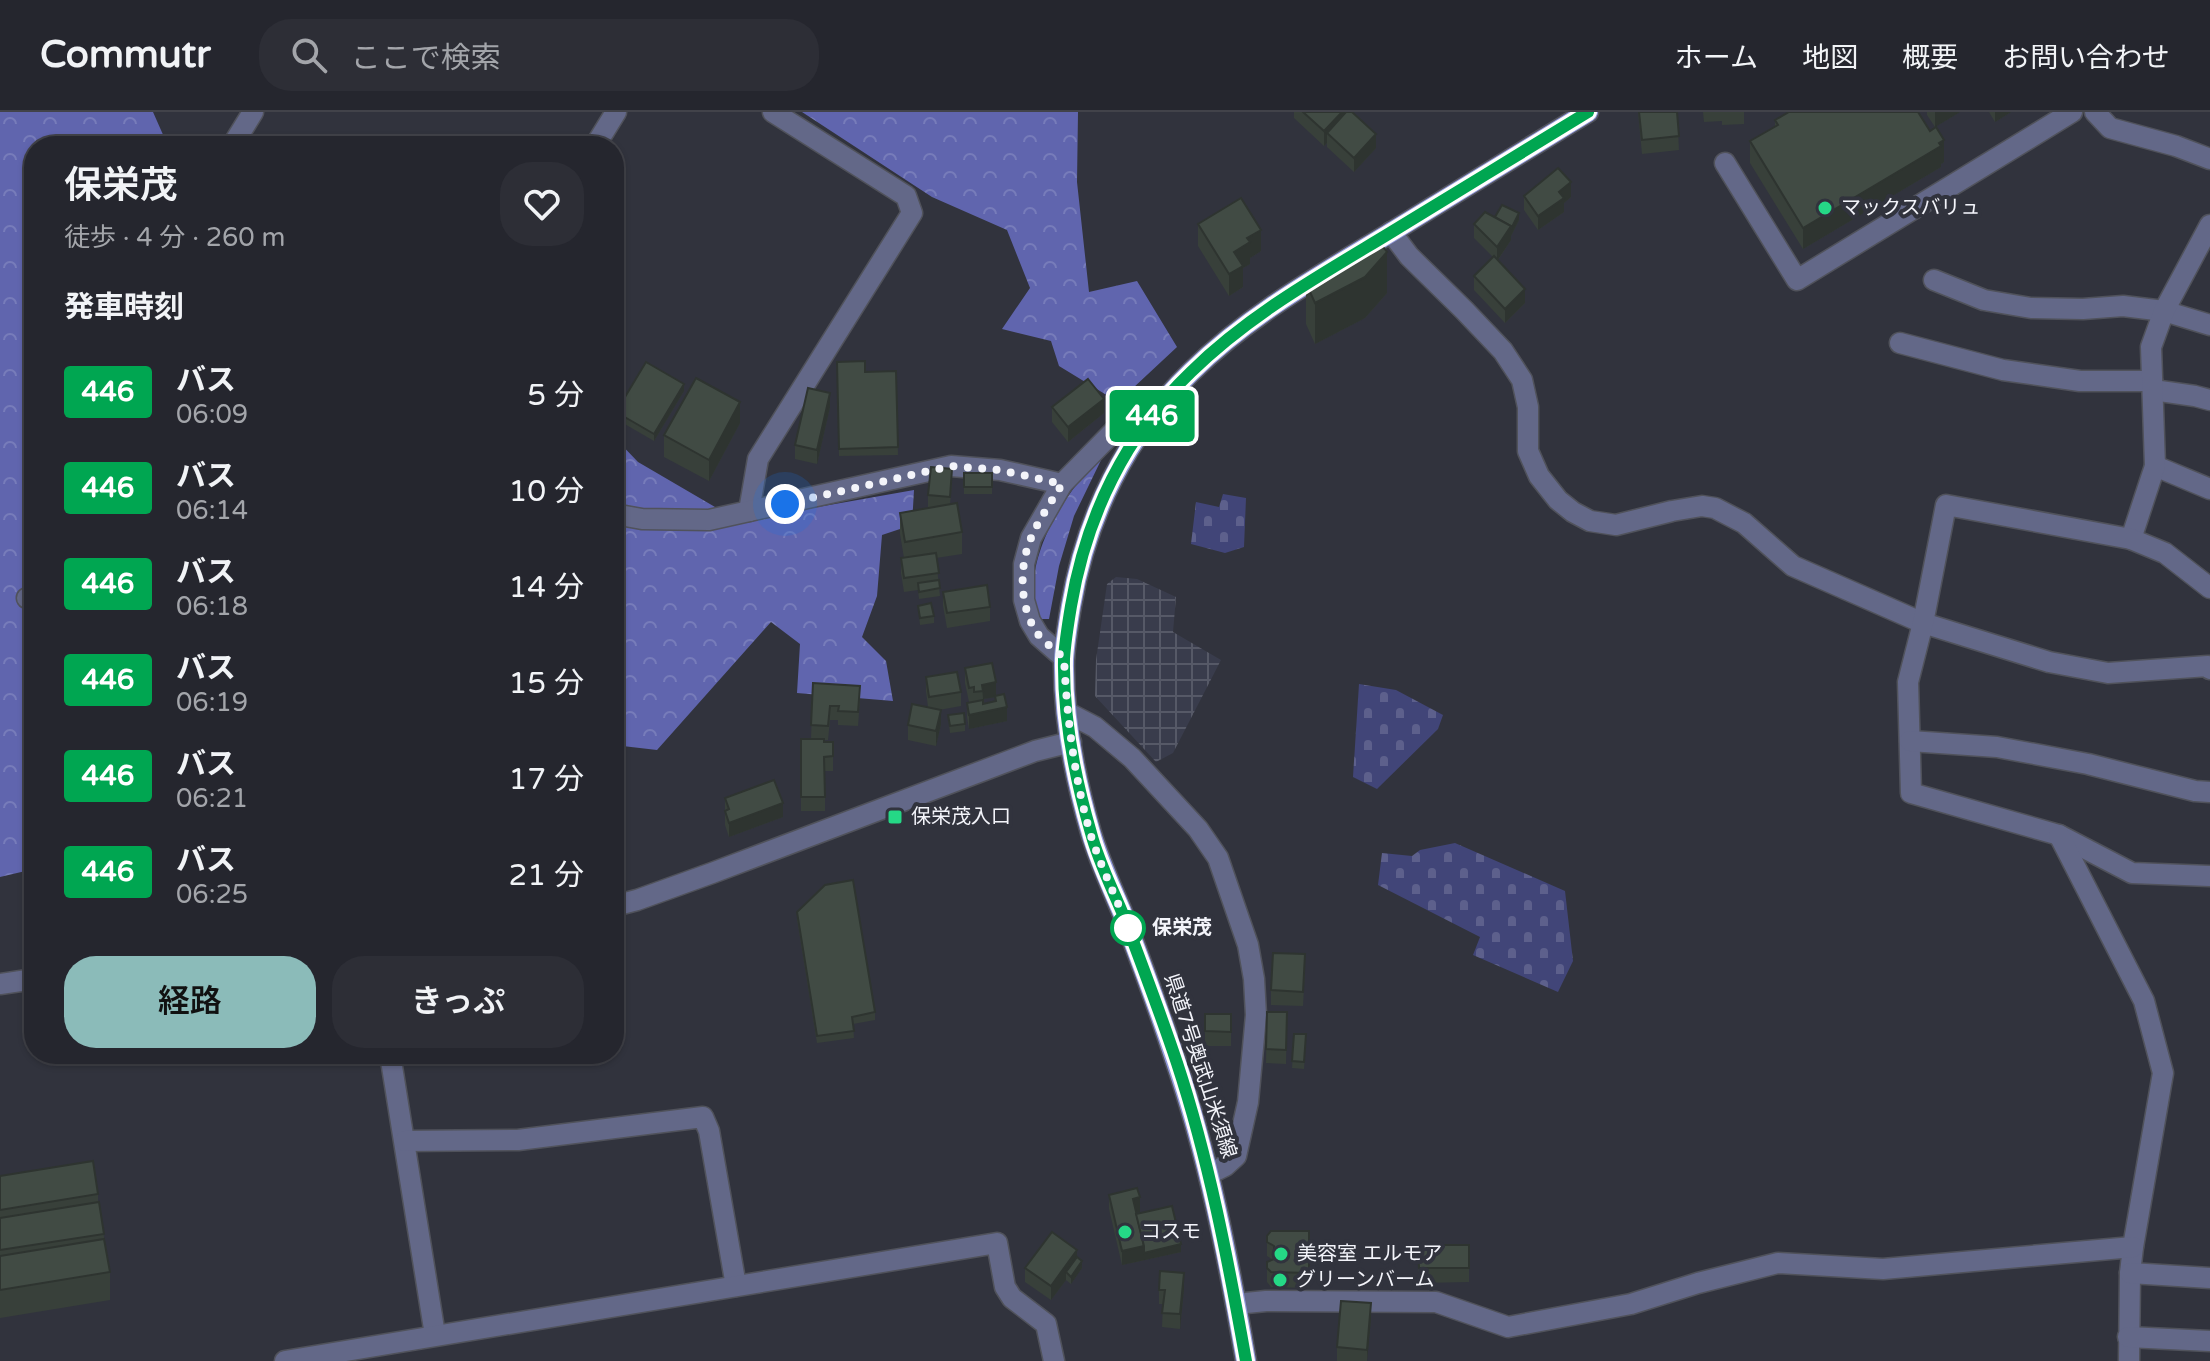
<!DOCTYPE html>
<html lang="ja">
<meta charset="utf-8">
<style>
:root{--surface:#25262e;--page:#2d2e36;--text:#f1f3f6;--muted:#a3a5aa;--line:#42434a;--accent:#8bbbb9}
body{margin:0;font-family:"Varela Round","Noto Sans JP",sans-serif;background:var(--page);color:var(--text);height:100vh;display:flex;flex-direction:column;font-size:30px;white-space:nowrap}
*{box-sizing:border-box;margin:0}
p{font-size:26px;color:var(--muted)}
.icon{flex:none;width:44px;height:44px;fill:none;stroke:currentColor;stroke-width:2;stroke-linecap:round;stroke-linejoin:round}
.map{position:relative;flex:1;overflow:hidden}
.details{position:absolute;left:24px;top:24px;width:600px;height:928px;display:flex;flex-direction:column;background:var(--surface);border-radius:32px;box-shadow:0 2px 6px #0004,0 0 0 2px var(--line)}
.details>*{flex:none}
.badge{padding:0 16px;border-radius:6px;font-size:28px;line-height:52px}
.you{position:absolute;width:40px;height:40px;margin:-20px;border:6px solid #fff;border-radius:50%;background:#1a73e8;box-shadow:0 0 0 12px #1a73e833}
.map>.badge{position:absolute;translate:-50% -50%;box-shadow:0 0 0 4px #fff}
h2{padding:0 40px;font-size:30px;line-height:72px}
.round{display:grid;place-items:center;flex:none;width:84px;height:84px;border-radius:32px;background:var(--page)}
.headline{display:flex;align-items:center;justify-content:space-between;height:136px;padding:0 40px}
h1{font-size:38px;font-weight:600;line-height:60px}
.cta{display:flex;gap:16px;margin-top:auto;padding:16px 40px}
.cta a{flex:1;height:92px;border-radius:32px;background:var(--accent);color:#111;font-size:32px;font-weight:600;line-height:92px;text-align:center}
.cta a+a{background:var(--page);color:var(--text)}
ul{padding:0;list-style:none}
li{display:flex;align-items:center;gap:24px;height:96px;padding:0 40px}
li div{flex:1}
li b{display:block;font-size:30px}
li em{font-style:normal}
li .badge{min-width:88px;font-weight:700;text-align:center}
header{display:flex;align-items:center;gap:48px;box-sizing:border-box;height:112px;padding:0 40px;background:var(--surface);border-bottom:2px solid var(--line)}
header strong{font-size:38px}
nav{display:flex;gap:44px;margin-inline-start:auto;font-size:28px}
.search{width:560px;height:72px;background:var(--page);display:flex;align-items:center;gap:20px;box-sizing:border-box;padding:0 28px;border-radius:32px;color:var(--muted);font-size:30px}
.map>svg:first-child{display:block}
.industrial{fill:url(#industrial-grid)}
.forest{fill:url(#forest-crowns)}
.cemetery{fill:url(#cemetery-stones)}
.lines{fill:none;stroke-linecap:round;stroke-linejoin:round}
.minor-casing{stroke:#50525b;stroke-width:23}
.major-casing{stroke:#50525b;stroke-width:23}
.minor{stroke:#636888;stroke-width:20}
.major{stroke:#9299db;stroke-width:20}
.wall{fill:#38403a;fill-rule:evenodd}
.shaded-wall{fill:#2e3430}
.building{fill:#414b44;stroke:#2e3430;stroke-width:2}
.line-casing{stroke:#fff;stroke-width:18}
.line{stroke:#00a651;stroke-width:12}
.walk{stroke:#f3f4fa;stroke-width:8;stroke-dasharray:0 14.4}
.poi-dot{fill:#25d886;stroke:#31333d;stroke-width:3}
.stop-dot{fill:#fff;stroke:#00a651;stroke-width:4}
.labels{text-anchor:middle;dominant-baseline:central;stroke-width:8;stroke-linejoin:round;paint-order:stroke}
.poi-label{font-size:20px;fill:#f3f4fa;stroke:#31333d;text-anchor:start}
.stop-label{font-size:20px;font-weight:bold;fill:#f3f4fa;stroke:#31333d;text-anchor:start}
.street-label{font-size:20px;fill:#f3f4fa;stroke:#31333d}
</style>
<header>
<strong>Commutr</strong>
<div class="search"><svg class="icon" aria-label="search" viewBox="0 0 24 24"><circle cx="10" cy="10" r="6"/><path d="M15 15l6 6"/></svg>ここで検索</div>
<nav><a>ホーム</a><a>地図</a><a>概要</a><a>お問い合わせ</a></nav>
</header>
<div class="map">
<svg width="2210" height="1249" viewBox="0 0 2210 1249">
<defs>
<pattern id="industrial-grid" width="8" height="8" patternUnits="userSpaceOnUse" patternTransform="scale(2)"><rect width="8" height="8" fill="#393c4c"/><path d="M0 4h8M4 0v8" fill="none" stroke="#565967"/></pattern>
<pattern id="forest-crowns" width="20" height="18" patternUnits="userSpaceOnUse" patternTransform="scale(2)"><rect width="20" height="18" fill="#6065ae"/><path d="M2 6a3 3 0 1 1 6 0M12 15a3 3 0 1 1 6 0" fill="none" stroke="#777cba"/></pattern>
<pattern id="cemetery-stones" width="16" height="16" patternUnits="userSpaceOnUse" patternTransform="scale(2)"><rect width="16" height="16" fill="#414578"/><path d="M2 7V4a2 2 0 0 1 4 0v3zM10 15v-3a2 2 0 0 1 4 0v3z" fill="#5d608c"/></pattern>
</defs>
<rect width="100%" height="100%" fill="#31333d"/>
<polygon class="industrial" points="1116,465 1137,467 1176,485 1173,520 1221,548 1173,641 1156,650 1095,584 1096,548 1107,472"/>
<g class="forest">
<polygon points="0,0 153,0 168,34 34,34 34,757 0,765"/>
<polygon points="802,0 1078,0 1077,70 1089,180 1137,169 1177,235 1118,290 1059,254 1051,229 1002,217 1030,176 1007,118 932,85"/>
<polygon points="614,325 638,350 739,409 914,378 912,413 882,423 877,484 862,525 886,549 893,589 797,581 800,532 771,510 657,638 614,633"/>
<path d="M 1103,344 L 1074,404 L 1059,454 L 1049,507 L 1039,507 C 1017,453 1065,378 1103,344 Z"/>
</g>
<g class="cemetery">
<polygon points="1223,382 1246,386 1244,435 1225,441 1191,432 1196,390 1219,395"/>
<polygon points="1359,572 1396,578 1443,603 1438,617 1377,677 1353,665"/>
<polygon points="1455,731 1565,779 1573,849 1558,880 1473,843 1480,825 1378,773 1382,741 1412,744 1420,738"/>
</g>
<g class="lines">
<g class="minor-casing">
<g id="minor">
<polyline points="2095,0 2110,16 2176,34 2210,47"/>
<polyline points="232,34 253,0"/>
<polyline points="595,34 616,0"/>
<polyline points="1725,51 1797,168 2072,0"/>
<polyline points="1391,120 1409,144 1464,198 1503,239 1522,268 1528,295 1528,339 1539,364 1558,388 1573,400 1590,409 1616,413 1672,399 1702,394 1715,396 1744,411 1793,454 1923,511 2049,550 2108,561 2208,554 2210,557"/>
<polyline points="1934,168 1984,188 2031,196 2083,197 2123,194 2164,199 2210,213"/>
<polyline points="1900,231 2003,258 2080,269 2152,269"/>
<polyline points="2153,278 2195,284 2210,288"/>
<polyline points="2155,354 2210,377"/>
<polyline points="749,399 758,347 912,101 906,84 773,0"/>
<polyline points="614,402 642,407 709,408 951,354 1000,358 1062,372"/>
<polyline points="2131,427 2155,354 2151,235 2164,199 2210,113"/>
<polyline points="2210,476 2165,441 2131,427 1946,393 1923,511 1908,570 1911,681 2059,723 2132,761 2210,764"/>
<polyline points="27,486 34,486"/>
<polyline points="1064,546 1039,524 1030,509 1024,488 1024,452 1031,426 1062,372 1116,317 1162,292"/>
<polyline points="1068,601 1095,615 1132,646 1198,717 1218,746 1248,833 1254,867 1256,903 1248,990 1236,1044 1225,1054 1209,1062"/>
<polyline points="1910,629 1997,635 2088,652 2195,679 2210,680"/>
<polyline points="2059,723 2144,889 2163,961 2133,1135 2130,1161 2129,1249"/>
<polyline points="614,794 637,788 712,761 1035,639 1071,630"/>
<polyline points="0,872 34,867"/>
<polyline points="390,942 435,1223"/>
<polyline points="405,1029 518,1028 703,1005 709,1019 736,1174"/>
<polyline points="2130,1161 2210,1166"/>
<polyline points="1236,1192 1266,1189 1436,1190 1508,1215 1631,1192 1698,1171 1778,1151 1883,1157 2133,1135"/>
<polyline points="2128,1225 2210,1229"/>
<polyline points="285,1249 997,1131 1005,1175 1012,1186 1046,1212 1054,1249"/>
</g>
</g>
<g class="major-casing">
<path id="major" d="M 1246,1249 C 1228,1145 1208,1043 1174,944 C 1158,895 1140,847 1122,800 C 1111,774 1099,748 1091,721 C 1075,666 1063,606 1064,548 C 1065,530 1068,512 1071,494 C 1086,405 1126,323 1191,260 C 1248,204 1317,165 1385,124 C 1453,83 1520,41 1588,0"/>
</g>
<use href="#minor" class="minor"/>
<use href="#major" class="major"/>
</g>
<g class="wall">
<polygon points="1294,0 1345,0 1376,36 1354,60 1327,35 1327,31 1324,34 1294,6"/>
<polygon points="1638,0 1677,0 1679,38 1642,42"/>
<polygon points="1703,0 1744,0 1744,12 1722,13 1722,9 1704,10"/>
<polygon points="1927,0 1960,0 1935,15 1927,3"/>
<polygon points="1989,0 2011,0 1995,10"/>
<polygon points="1775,8 1944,50 1941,52 1941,55 1803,137 1750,51 1750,29 1775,15"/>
<polygon points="1524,84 1571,85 1564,91 1564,100 1538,118 1524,98"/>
<polygon points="1495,105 1519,108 1511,124 1511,128 1498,148 1525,191 1505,211 1474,178 1474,164 1493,145 1474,126 1474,112"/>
<polygon points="1198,112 1261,139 1250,146 1250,152 1243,156 1243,175 1229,184 1198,134"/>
<polygon points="1306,171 1387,181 1365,206 1315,232 1306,212"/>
<polygon points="837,250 865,260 896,259 898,343 839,344"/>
<polygon points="684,279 654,329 616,307 616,300"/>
<polygon points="830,295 817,352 795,347 795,333"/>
<polygon points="1052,295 1104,301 1068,330 1052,310"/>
<polygon points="740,311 709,369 664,345 664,323"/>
<rect x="964" y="361" width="28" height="21"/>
<polygon points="952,371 950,392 962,420 962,442 936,446 940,484 919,487 918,478 904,480 901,461 901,446 904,446 900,422 900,401 928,396 928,383"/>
<polygon points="943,480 990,495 990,509 947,516 943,494"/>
<polygon points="918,494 934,504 934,511 920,513"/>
<path d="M 965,556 L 996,583 L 1007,609 L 969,617 L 967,605 L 967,591 L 969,590 L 965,571 ZM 995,585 L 995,590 L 983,592 L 983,587 Z"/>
<polygon points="926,565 961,580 961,594 939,598 941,612 936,634 908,628 908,613 928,595 926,579"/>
<polygon points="813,571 860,588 858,614 838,613 838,608 830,608 828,628 824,628 824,630 833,630 833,659 825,659 825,699 801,699 801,627 811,627"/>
<polygon points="948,603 965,612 965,619 950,621"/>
<polygon points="725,686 783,705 729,725 725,713"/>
<polygon points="797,800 875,900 875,908 853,912 854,926 817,931 797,807"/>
<polygon points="1305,857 1303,894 1271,893 1271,878"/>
<polygon points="1267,900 1287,900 1286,952 1266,951"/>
<rect x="1205" y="902" width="26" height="32"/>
<polygon points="1294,922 1306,922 1304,957 1292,956"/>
<polygon points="0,1064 98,1082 98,1090 110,1160 110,1188 0,1206"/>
<polygon points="1109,1083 1140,1100 1136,1101 1136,1102 1181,1140 1122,1153 1109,1097"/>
<polygon points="1309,1119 1309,1176 1271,1175 1267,1170 1267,1156 1272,1147 1267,1144 1267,1124"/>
<polygon points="1418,1133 1469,1133 1469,1170 1419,1171"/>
<polygon points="1077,1145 1082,1156 1071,1172 1066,1168 1051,1188 1025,1170 1025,1156"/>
<polygon points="1184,1176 1180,1217 1162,1215 1163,1192 1159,1192 1159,1178"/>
<polygon points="1371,1206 1367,1249 1337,1249 1337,1235"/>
</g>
<g class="shaded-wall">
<polygon points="1342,0 1345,0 1345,12 1327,21 1327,31 1324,34 1324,19"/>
<polygon points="1935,0 1960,0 1935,15"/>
<polygon points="1995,0 2011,0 1995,10"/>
<polygon points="1376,22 1376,36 1354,60 1354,46"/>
<polygon points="1944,28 1944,50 1941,52 1941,55 1803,137 1803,116"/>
<polygon points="1571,70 1571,85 1564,91 1564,100 1538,118 1538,104 1559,80"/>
<polygon points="1519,101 1519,108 1511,124 1511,128 1497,149 1497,135"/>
<polygon points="1261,118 1261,139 1250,146 1250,152 1243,156 1243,175 1229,184 1229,162 1234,140 1247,126"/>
<polygon points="1387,140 1387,181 1365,206 1315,232 1315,191"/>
<polygon points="1525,177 1525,191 1505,211 1505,197"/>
<polygon points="684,272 684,279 654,329 654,322"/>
<polygon points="830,281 830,295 817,352 817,338"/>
<polygon points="1104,287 1104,301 1068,330 1068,315"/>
<polygon points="740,290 740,311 709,369 709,348"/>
<polygon points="996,570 996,585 983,587 982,573"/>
<polygon points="1007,595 1007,609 969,617 969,603"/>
<polygon points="941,598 941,612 936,634 936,619"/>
<polygon points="783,691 783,705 729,725 729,711"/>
<polygon points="1140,1085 1140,1100 1133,1101 1133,1087"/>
<polygon points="1181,1132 1181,1140 1122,1153 1122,1139 1144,1134"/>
<polygon points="1077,1138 1077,1152 1066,1160 1066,1168 1051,1188 1051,1174"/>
<polygon points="1082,1149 1082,1156 1071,1172 1071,1165"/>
<polygon points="1184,1161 1184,1176 1180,1217 1180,1202"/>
<polygon points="1371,1191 1371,1206 1367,1249 1367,1238"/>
</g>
<g class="building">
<polygon points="1303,0 1342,0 1324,19"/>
<polygon points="1346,0 1352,0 1376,22 1354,46 1327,21"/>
<polygon points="1639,0 1677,0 1679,24 1642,28"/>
<polygon points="1789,0 1918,0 1930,19 1936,15 1944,28 1939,31 1941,34 1803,116 1750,29 1778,13 1775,8"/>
<polygon points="1558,56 1571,70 1559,80 1564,86 1538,104 1524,84"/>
<polygon points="1241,86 1261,118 1247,126 1250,130 1234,140 1243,154 1229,162 1198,112"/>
<polygon points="1502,93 1519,101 1511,117 1511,114 1495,105"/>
<polygon points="1485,100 1511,114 1497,135 1474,112"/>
<polygon points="1380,131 1387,140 1365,165 1315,191 1306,171 1364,136"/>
<polygon points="1494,144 1525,177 1505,197 1474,164"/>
<polygon points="865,249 865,260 896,259 898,335 839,337 837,250"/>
<polygon points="646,250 684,272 654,322 616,300"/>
<polygon points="696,266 740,290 709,348 664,323"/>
<polygon points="1088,267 1104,287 1068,315 1052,295"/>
<polygon points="808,276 830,281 817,338 795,333"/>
<polygon points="931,355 952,357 950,385 928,383"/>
<rect x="964" y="361" width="28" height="14"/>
<polygon points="957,391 962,420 905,430 900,401"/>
<polygon points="936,441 939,461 904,466 901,446"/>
<polygon points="939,468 940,476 919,480 918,471"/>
<polygon points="987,473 990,495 947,501 943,480"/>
<polygon points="931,491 934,504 920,506 918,494"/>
<polygon points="992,551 996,570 982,573 983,579 974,580 974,575 969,576 965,556"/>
<polygon points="957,560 961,580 929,585 926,565"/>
<polygon points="813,571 860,574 858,600 838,599 839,594 830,594 828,614 811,613"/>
<polygon points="1004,582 1007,595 969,603 967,591 983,588 983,592 996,589 995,584"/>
<polygon points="912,592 941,598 936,619 908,613"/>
<polygon points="964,601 965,612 950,614 948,603"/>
<polygon points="801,627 824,627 824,630 833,630 833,644 824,645 825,685 801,685"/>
<polygon points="774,668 783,691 729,711 725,699 729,697 725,686"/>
<polygon points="853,768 875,900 852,905 854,919 817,924 797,800 825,773"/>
<polygon points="1273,841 1305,842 1303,880 1271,878"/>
<polygon points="1267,900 1287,900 1286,938 1266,937"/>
<polygon points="1205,902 1231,902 1231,920 1205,919"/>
<polygon points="1294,922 1306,922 1304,950 1292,949"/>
<polygon points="93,1049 98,1082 0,1098 0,1064"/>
<polygon points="1137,1076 1140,1085 1133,1087 1144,1134 1122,1139 1109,1083"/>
<polygon points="99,1090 104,1122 0,1138 0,1106"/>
<polygon points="1172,1094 1181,1132 1144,1141 1144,1134 1136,1102"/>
<polygon points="1271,1119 1309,1119 1309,1161 1271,1160 1267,1156 1267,1150 1274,1147 1274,1134 1267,1130 1267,1124"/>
<polygon points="1052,1120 1077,1138 1051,1174 1025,1156"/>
<polygon points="104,1127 110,1160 0,1178 0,1144"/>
<polygon points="1418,1133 1469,1133 1469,1156 1419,1156"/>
<polygon points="1077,1145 1082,1149 1071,1165 1066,1160"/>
<polygon points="1160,1159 1184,1161 1180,1202 1162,1201 1165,1178 1159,1178"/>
<polygon points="1341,1189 1371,1191 1367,1238 1337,1235"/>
</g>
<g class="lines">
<g class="line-casing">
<path id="line" d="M 1246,1249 C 1228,1148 1209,1048 1177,951 C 1160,900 1141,850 1122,800 C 1111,774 1098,748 1091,721 C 1075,666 1063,605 1064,547 C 1065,530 1068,512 1071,494 C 1086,405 1125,323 1191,260 C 1248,204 1317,165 1385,124 C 1453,83 1520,41 1588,0"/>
</g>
<use href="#line" class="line"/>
<path class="walk" d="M 785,392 L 951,354 L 1000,358 L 1062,372 C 1052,389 1039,407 1031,426 C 1019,454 1019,494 1037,521 C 1044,530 1055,538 1064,546 C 1067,606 1074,666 1091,724 C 1101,755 1116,785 1128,816"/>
</g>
<g class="poi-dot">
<circle cx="1825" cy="96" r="8"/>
<rect x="887" y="697" width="16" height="16" rx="4"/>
<circle cx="1125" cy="1120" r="8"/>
<circle cx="1281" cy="1142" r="8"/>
<circle cx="1280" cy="1168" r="8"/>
</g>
<circle class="stop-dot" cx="1128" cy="816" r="16"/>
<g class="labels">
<g class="poi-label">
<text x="1841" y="96">マックスバリュ</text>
<text x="911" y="705">保栄茂入口</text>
<text x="1141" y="1120">コスモ</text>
<text x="1297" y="1142">美容室 エルモア</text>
<text x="1296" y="1168">グリーンバーム</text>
</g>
<g class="stop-label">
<text x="1152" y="816">保栄茂</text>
</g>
<g class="street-label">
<text transform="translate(1200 954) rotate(72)">県道7号奥武山米須線</text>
</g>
</g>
</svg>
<div class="you" style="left:785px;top:392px"></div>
<b class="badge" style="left:1152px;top:304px;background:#00a651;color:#fff">446</b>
<section class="details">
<div class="headline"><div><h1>保栄茂</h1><p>徒歩 · 4 分 · 260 m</p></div><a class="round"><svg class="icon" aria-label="heart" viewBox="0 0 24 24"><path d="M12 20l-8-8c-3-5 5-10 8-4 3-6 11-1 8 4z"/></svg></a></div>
<h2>発車時刻</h2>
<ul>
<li><span class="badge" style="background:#00a651;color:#fff">446</span><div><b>バス</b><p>06:09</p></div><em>5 分</em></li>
<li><span class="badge" style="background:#00a651;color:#fff">446</span><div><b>バス</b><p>06:14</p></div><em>10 分</em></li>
<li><span class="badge" style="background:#00a651;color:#fff">446</span><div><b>バス</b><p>06:18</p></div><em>14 分</em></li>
<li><span class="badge" style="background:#00a651;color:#fff">446</span><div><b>バス</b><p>06:19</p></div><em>15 分</em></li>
<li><span class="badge" style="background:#00a651;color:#fff">446</span><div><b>バス</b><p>06:21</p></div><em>17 分</em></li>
<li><span class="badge" style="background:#00a651;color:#fff">446</span><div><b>バス</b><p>06:25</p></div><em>21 分</em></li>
</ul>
<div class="cta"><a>経路</a><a>きっぷ</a></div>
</section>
</div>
